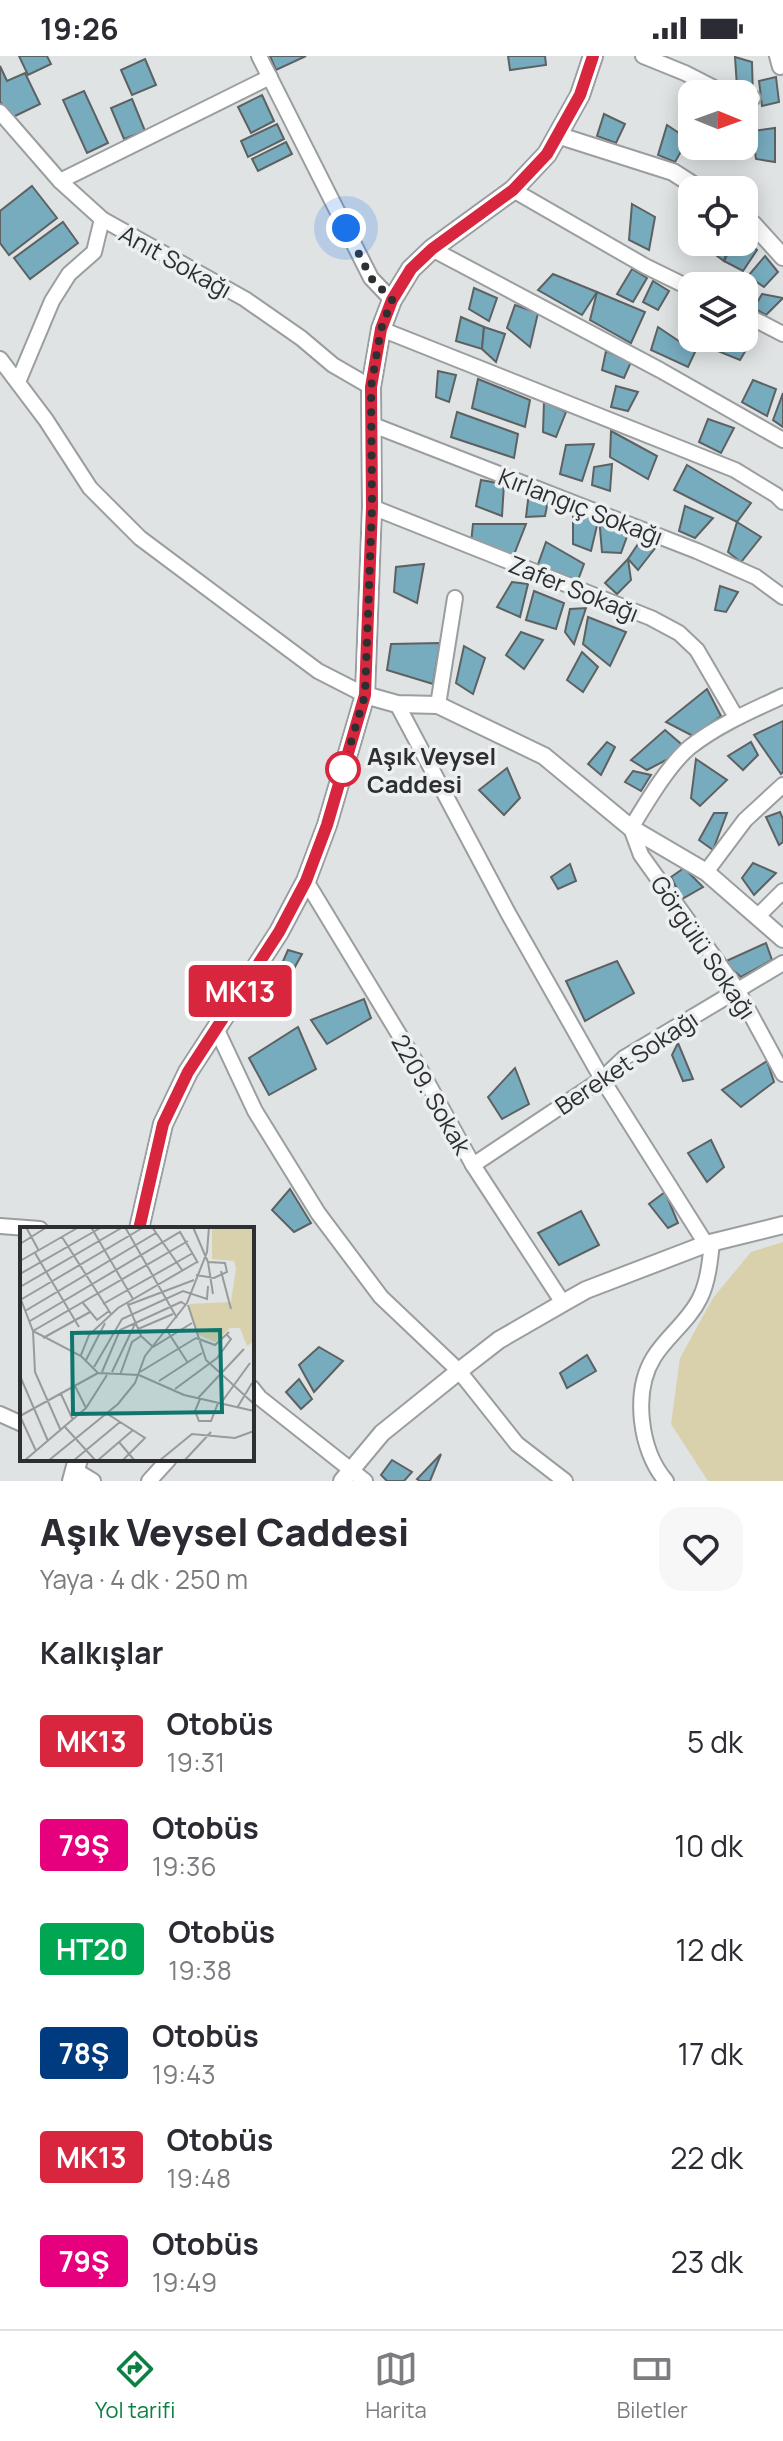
<!DOCTYPE html>
<html lang="tr">
<meta charset="utf-8">
<style>
:root{--surface:#fff;--page:#f7f7f7;--text:#2b2b33;--muted:#7c7c81;--line:#e1e1e2;--accent:#0b8043}
body{margin:0;font-family:Manrope,sans-serif;background:var(--page);color:var(--text);height:100vh;display:flex;flex-direction:column;font-size:30px;white-space:nowrap}
*{box-sizing:border-box;margin:0}
p{font-size:26px;color:var(--muted)}
.icon{flex:none;width:44px;height:44px;fill:none;stroke:currentColor;stroke-width:2;stroke-linecap:round;stroke-linejoin:round}
.map{position:relative;height:1425px;overflow:hidden}
.details{display:flex;flex-direction:column;background:var(--surface);flex:1}
.details>*{flex:none}
.badge{padding:0 16px;border-radius:6px;font-size:28px;line-height:52px}
.needle{width:52px;rotate:91deg}
.buttons{position:absolute;left:678px;top:24px;display:grid;gap:16px}
.buttons a{display:grid;place-items:center;width:80px;height:80px;border-radius:16px;background:var(--surface);box-shadow:0 4px 20px #0003;font-size:40px}
.you{position:absolute;width:40px;height:40px;margin:-20px;border:6px solid #fff;border-radius:50%;background:#1a73e8;box-shadow:0 0 0 12px #1a73e833}
.map>.badge{position:absolute;translate:-50% -50%;box-shadow:0 0 0 4px #fff}
h2{padding:0 40px;font-size:30px;line-height:72px}
.round{display:grid;place-items:center;flex:none;width:84px;height:84px;border-radius:24px;background:var(--page)}
.overview{display:flex;align-items:center;justify-content:space-between;height:136px;padding:0 40px}
h1{font-size:38px;font-weight:800;line-height:60px}
ul{padding:0;list-style:none}
li{display:flex;align-items:center;gap:24px;height:104px;padding:0 40px}
li div{flex:1}
li b{display:block;font-size:30px}
li em{font-style:normal}
li .badge{min-width:88px;font-weight:700;text-align:center}
.status{display:flex;justify-content:space-between;align-items:center;height:56px;padding:0 40px;background:var(--surface);direction:ltr}
.status svg{height:22px;fill:currentColor}
.tab-bar{display:flex;justify-content:space-around;align-items:center;height:112px;border-top:2px solid var(--line);background:var(--surface);font-size:22px;color:var(--muted)}
.tab-bar a{display:grid;justify-items:center;gap:4px}
.tab-bar .selected{color:var(--accent)}
.map>svg:first-child{display:block}
.green{fill:#d9d0ac}
.building{fill:#77acbf;stroke:#5e6162;stroke-width:2}
.lines{fill:none;stroke-linecap:round;stroke-linejoin:round}
.minor-casing{stroke:#9b9ea0;stroke-width:18}
.tertiary-casing{stroke:#9b9ea0;stroke-width:20}
.secondary-casing{stroke:#9b9ea0;stroke-width:22}
.minor{stroke:#fff;stroke-width:14}
.tertiary{stroke:#fff;stroke-width:16}
.secondary{stroke:#fff;stroke-width:18}
.line-casing{stroke:#fff;stroke-width:18}
.line{stroke:#d7263d;stroke-width:12}
.walk{stroke:#2e2f30;stroke-width:8;stroke-dasharray:0 14.4}
.stop-dot{fill:#fff;stroke:#d7263d;stroke-width:4}
.labels{text-anchor:middle;dominant-baseline:central;stroke-width:7;stroke-linejoin:round;paint-order:stroke}
.street-label{font-size:24px;fill:#2e2f30;stroke:#ecf0f1}
.stop-label{font-size:24px;font-weight:bold;fill:#2e2f30;stroke:#ecf0f1;text-anchor:start}
.inset-road{fill:none;stroke:#989b9c;stroke-width:2}
.view{fill:#0f766e;fill-opacity:0.15;stroke:#0f766e;stroke-width:4}
.inset-edge{fill:none;stroke:#2e2f30;stroke-width:4}
</style>
<div class="status"><b>19:26</b><svg viewBox="0 0 49 12"><path d="M0 12V9h3v3zM5 12V6h3v6zM10 12V3h3v9zM15 12V0h3v12zM26 1h20v11H26zM47 4h2v5h-2z"/></svg></div>
<div class="map">
<svg width="783" height="1425" viewBox="0 0 783 1425">
<rect width="100%" height="100%" fill="#dfe3e4"/>
<polygon class="green" points="783,1186 783,1425 708,1425 671,1368 680,1302 713,1242 751,1196"/>
<g class="building">
<polygon points="19,0 47,0 51,8 28,19"/>
<polygon points="270,0 306,0 276,14"/>
<polygon points="508,0 545,0 546,9 510,14"/>
<polygon points="735,1 752,6 753,42 737,31"/>
<polygon points="145,3 156,29 132,39 121,14"/>
<polygon points="0,10 7,25 25,17 40,48 13,61 0,46"/>
<polygon points="776,21 779,46 762,50 759,25"/>
<polygon points="84,35 108,87 87,97 63,44"/>
<polygon points="262,39 274,65 251,77 238,51"/>
<polygon points="132,43 145,75 124,83 111,52"/>
<polygon points="604,58 625,68 616,87 597,80"/>
<polygon points="277,68 284,83 248,101 241,85"/>
<polygon points="667,69 688,83 675,106 658,99"/>
<polygon points="775,72 775,106 756,103 752,75"/>
<polygon points="286,86 292,98 258,115 252,103"/>
<polygon points="32,130 57,162 9,199 0,187 0,155"/>
<polygon points="632,148 655,161 649,194 629,184"/>
<polygon points="63,166 78,187 30,223 14,202"/>
<polygon points="744,184 757,194 743,215 724,205 734,186 744,186"/>
<polygon points="706,186 729,186 724,205 705,191"/>
<polygon points="765,200 778,216 764,231 748,220"/>
<polygon points="632,213 647,222 633,246 617,238"/>
<polygon points="553,218 597,236 582,259 538,234"/>
<polygon points="653,225 669,235 658,254 643,246"/>
<polygon points="474,232 497,242 489,265 469,253"/>
<polygon points="597,236 645,256 631,287 590,264"/>
<polygon points="762,238 783,242 766,259 754,252"/>
<polygon points="515,249 538,257 530,291 507,272"/>
<polygon points="461,261 484,271 482,293 456,285"/>
<polygon points="484,271 505,278 496,306 482,293"/>
<polygon points="658,271 695,296 688,311 651,294"/>
<polygon points="744,280 752,284 740,304 703,289 705,282"/>
<polygon points="606,295 631,306 624,322 602,314"/>
<polygon points="438,315 456,319 449,346 436,341"/>
<polygon points="478,323 530,344 525,371 472,352"/>
<polygon points="753,324 776,333 767,360 742,346"/>
<polygon points="616,330 638,336 628,355 611,351"/>
<polygon points="783,337 783,371 773,364"/>
<polygon points="544,345 566,356 556,381 543,376"/>
<polygon points="457,356 518,378 514,402 451,381"/>
<polygon points="708,363 734,372 721,397 699,386"/>
<polygon points="611,375 657,400 648,423 610,401"/>
<polygon points="594,388 582,425 560,418 566,389"/>
<polygon points="612,408 610,435 592,429 594,411"/>
<polygon points="687,409 751,447 737,466 674,434"/>
<polygon points="481,424 504,428 502,460 476,450"/>
<polygon points="529,436 548,445 545,460 526,461"/>
<polygon points="685,450 713,462 695,482 679,475"/>
<polygon points="573,460 599,461 591,495 573,488"/>
<polygon points="599,461 629,475 621,497 602,496"/>
<polygon points="737,466 761,481 741,506 728,496"/>
<polygon points="473,468 526,468 513,501 471,487"/>
<polygon points="640,485 656,491 638,514 628,503"/>
<polygon points="546,486 584,508 578,524 537,511"/>
<polygon points="628,503 631,524 617,538 605,527"/>
<polygon points="424,508 417,547 394,536 396,511"/>
<polygon points="512,526 528,528 520,561 497,551"/>
<polygon points="720,530 738,536 726,556 715,554"/>
<polygon points="534,535 564,547 556,573 526,564"/>
<polygon points="586,552 574,588 565,576 570,553"/>
<polygon points="588,561 626,576 610,610 583,588"/>
<polygon points="521,576 543,584 524,613 506,599"/>
<polygon points="440,587 433,628 387,614 391,588"/>
<polygon points="464,590 485,602 473,638 456,627"/>
<polygon points="582,596 598,611 583,636 567,624"/>
<polygon points="707,633 721,660 693,680 666,666"/>
<polygon points="783,665 783,716 781,718 754,679"/>
<polygon points="665,674 687,693 647,714 631,704"/>
<polygon points="607,686 615,691 601,719 588,708"/>
<polygon points="751,686 758,699 743,714 728,700"/>
<polygon points="696,703 727,724 700,750 691,742"/>
<polygon points="507,712 520,742 504,759 479,734"/>
<polygon points="633,715 651,719 641,735 625,726"/>
<polygon points="780,756 783,763 783,786 779,789 766,761"/>
<polygon points="714,757 727,757 713,794 699,784"/>
<polygon points="753,807 776,817 754,839 742,822"/>
<polygon points="570,808 576,825 558,833 551,821"/>
<polygon points="684,812 703,831 682,843 671,821"/>
<polygon points="766,887 772,904 741,921 724,906"/>
<polygon points="288,894 302,898 286,927 276,921"/>
<polygon points="617,905 634,937 585,965 566,925"/>
<polygon points="364,943 371,962 327,988 311,964"/>
<polygon points="298,971 316,1013 269,1039 249,1002"/>
<polygon points="678,987 693,1023 683,1025 672,999"/>
<polygon points="767,1005 774,1026 741,1051 722,1034"/>
<polygon points="515,1012 529,1048 502,1063 488,1041"/>
<polygon points="711,1084 724,1111 707,1126 688,1097"/>
<polygon points="290,1133 311,1167 294,1176 272,1154"/>
<polygon points="665,1136 678,1167 668,1172 649,1148"/>
<polygon points="581,1155 599,1189 559,1209 538,1177"/>
<polygon points="319,1291 343,1305 314,1336 299,1309"/>
<polygon points="587,1299 596,1315 567,1332 560,1317"/>
<polygon points="299,1323 312,1343 301,1353 286,1336"/>
<polygon points="441,1398 430,1425 420,1425 417,1423"/>
<polygon points="392,1404 412,1416 404,1425 387,1425 381,1419"/>
</g>
<g class="lines">
<g class="minor-casing">
<g id="minor">
<polyline points="259,0 371,222 392,244"/>
<polyline points="643,0 685,17 726,38"/>
<polyline points="777,0 780,11"/>
<polyline points="744,41 753,42"/>
<polyline points="0,56 60,125 102,163 245,243 301,282 333,309 371,331"/>
<polyline points="60,125 270,21"/>
<polyline points="513,134 645,210 692,233"/>
<polyline points="432,193 660,314 783,384"/>
<polyline points="744,258 783,278"/>
<polyline points="381,273 735,414 776,439 783,446"/>
<polyline points="0,303 46,364 90,432 140,482 318,615 365,639"/>
<polyline points="18,326 52,245 69,218 94,196 102,163"/>
<polyline points="373,369 697,495 756,521 783,541"/>
<polyline points="372,451 651,562 679,577 697,594 736,661"/>
<path d="M 783,640 C 751,655 718,669 690,691 C 669,708 645,749 631,772 L 641,799 L 737,933 L 783,1018"/>
<polyline points="397,648 508,857 602,1023 706,1188"/>
<polyline points="438,649 455,542"/>
<polyline points="706,816 745,764 783,729"/>
<polyline points="306,825 420,1013 473,1109 563,1247"/>
<polyline points="758,860 783,835"/>
<polyline points="216,972 255,1055 318,1157 381,1241 459,1315 517,1388 565,1425"/>
<polyline points="473,1109 602,1023 624,1002 783,907"/>
<polyline points="0,1170 40,1173"/>
<polyline points="252,1332 260,1342 365,1425"/>
<polyline points="0,1358 22,1368"/>
<polyline points="75,1414 93,1425"/>
<polyline points="149,1425 169,1403"/>
<path d="M 666,1425 C 640,1395 632,1336 654,1301 C 667,1280 689,1265 700,1242 C 708,1226 710,1205 712,1187"/>
</g>
</g>
<g class="tertiary-casing">
<g id="tertiary">
<polyline points="560,80 673,116 701,134"/>
<polyline points="744,162 753,168 783,201"/>
<polyline points="365,639 397,648 438,649 544,700 631,772 706,816 783,883"/>
<polyline points="342,1425 382,1377 459,1315 499,1284 563,1247 586,1234 706,1188 783,1169"/>
</g>
</g>
<g class="secondary-casing">
<g id="secondary">
<polyline points="139,1173 163,1068 188,1016 279,876 306,825 327,769 365,639 372,451 371,331 381,273 392,244 411,213 432,193 513,134 547,98 580,39 593,0"/>
<polyline points="72,1425 78,1403"/>
</g>
</g>
<use href="#minor" class="minor"/>
<use href="#tertiary" class="tertiary"/>
<use href="#secondary" class="secondary"/>
</g>
<g class="lines">
<g class="line-casing">
<polyline id="line" points="139,1173 163,1068 188,1016 279,876 306,825 327,769 365,639 372,451 371,331 381,273 392,244 411,213 432,193 513,134 547,98 580,39 593,0"/>
</g>
<use href="#line" class="line"/>
<polyline class="walk" points="343,713 365,639 372,451 371,331 381,273 392,244 371,222 346,172"/>
</g>
<circle class="stop-dot" cx="343" cy="713" r="16"/>
<g class="labels">
<g class="street-label">
<text transform="translate(176 205) rotate(29)">Anıt Sokağı</text>
<text transform="translate(581 450) rotate(21)">Kırlangıç Sokağı</text>
<text transform="translate(574 532) rotate(22)">Zafer Sokağı</text>
<text transform="translate(704 891) rotate(56)">Görgülü Sokağı</text>
<text transform="translate(626 1006) rotate(-34)">Bereket Sokağı</text>
<text transform="translate(432 1038) rotate(60)">2209. Sokak</text>
</g>
<g class="stop-label">
<text x="367" y="699">Aşık Veysel<tspan x="367" dy="28">Caddesi</tspan></text>
</g>
</g>
<g transform="translate(20 1171)">
<rect width="234" height="234" fill="#dfe3e4"/>
<path d="M 192,0 L 234,0 L 234,114 L 227,119 L 220,101 L 210,101 L 195,115 L 177,107 L 169,77 L 211,75 L 216,41 L 214,34 L 192,32 Z" fill="#d9d0ac"/>
<path class="inset-road" d="M 6,0 L 19,24M 71,0 L 113,72M 105,0 L 157,91M 132,0 L 162,43M 173,0 L 188,35 L 193,67M 42,10 L 91,87M 0,17 L 27,0M 15,26 L 59,100M 0,34 L 59,0M 201,44 L 211,82M 0,47 L 82,0M 176,48 L 194,51 L 207,45 L 205,36 L 188,35M 0,60 L 103,0M 0,70 L 13,104 L 61,129 L 78,146 L 119,148 L 164,168 L 234,184M 2,72 L 124,0M 107,75 L 121,109 L 133,120 L 172,96M 63,76 L 77,93 L 89,84M 83,77 L 173,26M 108,78 L 174,53M 168,78 L 186,133 L 234,177M 5,84 L 136,6M 10,94 L 160,5 L 178,36M 118,102 L 153,87M 146,102 L 168,136M 23,111 L 70,85M 176,111 L 195,118 L 209,105M 61,128 L 69,108 L 98,81 L 177,35M 66,133 L 85,96M 74,140 L 102,92 L 163,64 L 187,72 L 188,59M 82,145 L 100,103 L 161,75 L 166,78M 92,145 L 115,97M 120,145 L 176,111M 100,148 L 112,115 L 121,109M 0,149 L 28,214M 139,154 L 182,126M 55,159 L 66,181M 155,162 L 197,131 L 211,112 L 207,108M 41,167 L 53,193M 178,171 L 224,122M 180,172 L 175,184 L 179,194 L 191,194 L 198,176M 201,176 L 230,136M 217,181 L 232,156M 86,186 L 125,211 L 102,234M 0,189 L 78,146M 0,189 L 16,224M 45,200 L 76,234M 41,204 L 15,145 L 13,104 L 168,14M 99,215 L 115,234M 4,234 L 66,181 L 87,148M 28,234 L 98,177 L 115,156 L 125,129 L 167,76 L 187,25 L 189,0M 53,234 L 100,195M 77,234 L 113,203M 139,234 L 172,207 L 215,211 L 234,204M 164,234 L 191,205"/>
<path class="view" d="M 200,103 L 202,185 L 53,187 L 52,106 Z"/>
<rect width="234" height="234" class="inset-edge"/>
</g>
</svg>
<div class="buttons">
<a><svg class="needle" viewBox="-14 -14 28 28"><path d="M0-13l5 13h-10z" fill="#e53935"/><path d="M0 13l5-13h-10z" fill="#7c7c81"/></svg></a>
<a><svg class="icon" aria-label="locate" viewBox="0 0 24 24"><circle cx="12" cy="12" r="6"/><path d="M12 2v4M12 18v4M2 12h4M18 12h4"/></svg></a>
<a><svg class="icon" aria-label="layers" viewBox="0 0 24 24"><path d="M12 4l9 5-9 5-9-5zM3 14l9 5 9-5"/></svg></a>
</div>
<div class="you" style="left:346px;top:172px"></div>
<b class="badge" style="left:240px;top:935px;background:#d7263d;color:#fff">MK13</b>
</div>
<section class="details">
<div class="overview"><div><h1>Aşık Veysel Caddesi</h1><p>Yaya · 4 dk · 250 m</p></div><a class="round"><svg class="icon" aria-label="heart" viewBox="0 0 24 24"><path d="M12 20l-8-8c-3-5 5-10 8-4 3-6 11-1 8 4z"/></svg></a></div>
<h2>Kalkışlar</h2>
<ul>
<li><span class="badge" style="background:#d7263d;color:#fff">MK13</span><div><b>Otobüs</b><p>19:31</p></div><em>5 dk</em></li>
<li><span class="badge" style="background:#e6007e;color:#fff">79Ş</span><div><b>Otobüs</b><p>19:36</p></div><em>10 dk</em></li>
<li><span class="badge" style="background:#00a651;color:#fff">HT20</span><div><b>Otobüs</b><p>19:38</p></div><em>12 dk</em></li>
<li><span class="badge" style="background:#003b80;color:#fff">78Ş</span><div><b>Otobüs</b><p>19:43</p></div><em>17 dk</em></li>
<li><span class="badge" style="background:#d7263d;color:#fff">MK13</span><div><b>Otobüs</b><p>19:48</p></div><em>22 dk</em></li>
<li><span class="badge" style="background:#e6007e;color:#fff">79Ş</span><div><b>Otobüs</b><p>19:49</p></div><em>23 dk</em></li>
</ul>
</section>
<nav class="tab-bar">
<a class="selected"><svg class="icon" aria-label="directions" viewBox="0 0 24 24"><path d="M12 3l9 9-9 9-9-9zM9 14v-3h6M13 9l2 2-2 2"/></svg>Yol tarifi</a>
<a><svg class="icon" aria-label="map" viewBox="0 0 24 24"><path d="M3 6l6-2 6 2 6-2v14l-6 2-6-2-6 2zM9 4v14M15 6v14"/></svg>Harita</a>
<a><svg class="icon" aria-label="tickets" viewBox="0 0 24 24"><path d="M3 7h18v10H3zM15 7v10"/></svg>Biletler</a>
</nav>
